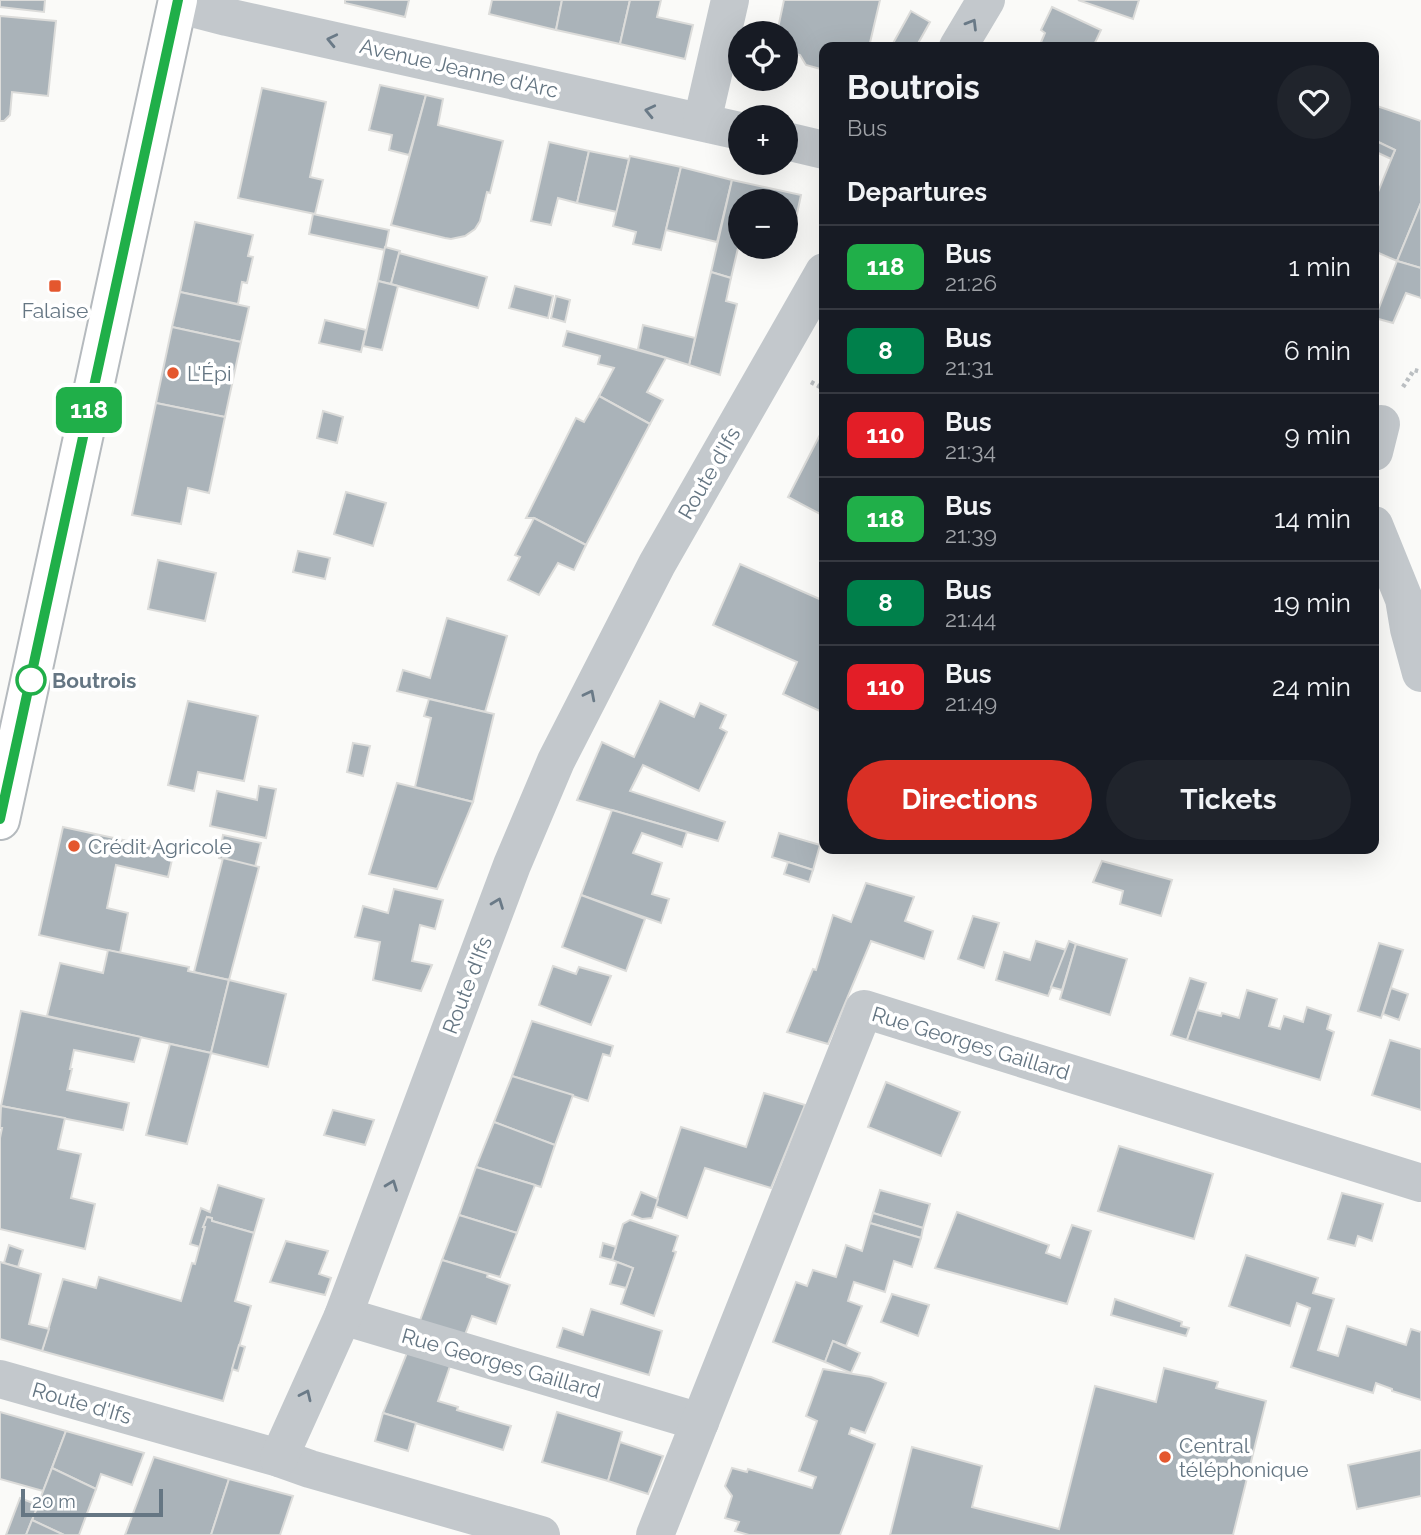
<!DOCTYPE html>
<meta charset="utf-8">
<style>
:root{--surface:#171b24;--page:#20242c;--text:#f1f3f6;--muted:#9ea1a6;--line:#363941;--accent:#d93025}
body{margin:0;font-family:Raleway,sans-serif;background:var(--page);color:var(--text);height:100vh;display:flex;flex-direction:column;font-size:26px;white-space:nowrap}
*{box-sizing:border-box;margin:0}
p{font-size:23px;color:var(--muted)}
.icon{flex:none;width:38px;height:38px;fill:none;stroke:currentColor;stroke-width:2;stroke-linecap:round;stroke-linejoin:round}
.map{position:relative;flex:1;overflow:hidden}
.panel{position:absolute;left:819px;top:42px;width:560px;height:812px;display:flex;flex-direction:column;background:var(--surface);border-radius:14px;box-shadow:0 7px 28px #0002}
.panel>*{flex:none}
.badge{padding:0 14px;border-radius:10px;font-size:24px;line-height:46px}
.buttons{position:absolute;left:728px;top:21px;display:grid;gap:14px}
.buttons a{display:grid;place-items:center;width:70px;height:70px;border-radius:50%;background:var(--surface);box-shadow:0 7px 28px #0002;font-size:35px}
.scale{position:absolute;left:21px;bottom:18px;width:142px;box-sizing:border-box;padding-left:7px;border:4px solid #657683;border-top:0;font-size:19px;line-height:24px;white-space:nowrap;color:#657683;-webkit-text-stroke:5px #fff;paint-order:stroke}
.map>.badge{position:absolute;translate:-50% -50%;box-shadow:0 0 0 4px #fff}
h2{padding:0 28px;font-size:26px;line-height:63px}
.round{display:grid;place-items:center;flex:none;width:74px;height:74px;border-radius:37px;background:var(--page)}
.head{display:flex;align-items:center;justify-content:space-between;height:119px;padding:0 28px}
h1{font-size:33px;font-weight:700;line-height:52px}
.action{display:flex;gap:14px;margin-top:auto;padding:14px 28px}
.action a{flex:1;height:80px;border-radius:42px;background:var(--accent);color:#fff;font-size:28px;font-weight:700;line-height:80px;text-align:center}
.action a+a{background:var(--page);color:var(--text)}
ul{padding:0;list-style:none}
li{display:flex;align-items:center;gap:21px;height:84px;padding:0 28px;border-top:2px solid var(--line)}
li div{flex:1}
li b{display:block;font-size:26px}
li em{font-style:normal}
li .badge{min-width:77px;font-weight:700;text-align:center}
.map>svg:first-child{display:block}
.building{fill:#aab3b9;stroke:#dcdcda;stroke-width:2}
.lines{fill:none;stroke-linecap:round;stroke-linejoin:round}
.major-casing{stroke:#b5babe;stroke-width:42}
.path{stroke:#bbbfc2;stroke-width:4.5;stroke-dasharray:3.5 3.5;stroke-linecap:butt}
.minor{stroke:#c3c8cc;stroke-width:38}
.major{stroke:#fff;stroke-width:38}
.oneway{stroke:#6a7a87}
.line-casing{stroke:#fff;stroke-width:16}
.line{stroke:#20af49;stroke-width:10}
.poi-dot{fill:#e4572e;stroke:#fff;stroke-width:2.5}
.stop-dot{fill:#fff;stroke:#20af49;stroke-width:3.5}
.labels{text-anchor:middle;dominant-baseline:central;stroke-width:7;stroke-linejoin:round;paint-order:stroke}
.street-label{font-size:21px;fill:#657683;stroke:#fff}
.poi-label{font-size:21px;fill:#657683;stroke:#fff;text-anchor:start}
.stop-label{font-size:21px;font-weight:bold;fill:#657683;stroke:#fff;text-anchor:start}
</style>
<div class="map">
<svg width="1421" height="1535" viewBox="0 0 1421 1535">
<rect width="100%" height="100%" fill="#fafaf8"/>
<g class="building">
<polygon points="0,0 45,0 44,12 0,7"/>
<polygon points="345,0 409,0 405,17 345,3"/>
<polygon points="492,0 562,0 556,30 489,14"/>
<polygon points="562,0 630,0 620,44 556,30"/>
<polygon points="630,0 661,0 657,17 693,25 685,59 620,44"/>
<polygon points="784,0 880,0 869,47 824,47 824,70 806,65 800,55 786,51 786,33 777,33"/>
<polygon points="1078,0 1139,0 1133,19"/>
<polygon points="1052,7 1101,30 1093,47 1039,47 1045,33 1041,30"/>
<polygon points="911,11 930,22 916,47 891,47"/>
<polygon points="0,16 56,21 48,96 12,92 10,115 4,121 0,121"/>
<polygon points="380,85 426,95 409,155 389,150 392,135 369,130"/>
<polygon points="262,88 326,102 310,177 323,180 315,214 238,198"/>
<polygon points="426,95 443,99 438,125 503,141 490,193 487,192 480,221 475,229 465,236 451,239 445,238 391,225"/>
<polygon points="1374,105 1421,121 1421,203 1397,261 1374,251 1374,202 1395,150 1374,140"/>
<polygon points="1374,140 1395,150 1391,159 1374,151"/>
<polygon points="549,142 589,151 577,203 558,198 551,225 531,221"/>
<polygon points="589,151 629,159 617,212 577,203"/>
<polygon points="630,156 681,167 661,250 633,244 636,232 613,226"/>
<polygon points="681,167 732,180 717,242 666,230"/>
<polygon points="732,180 801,195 794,228 789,227 786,241 786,201 740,201 740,247 738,248 731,278 711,272"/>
<polygon points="1421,203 1421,268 1397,261"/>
<polygon points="313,214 389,230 385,250 309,234"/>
<polygon points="195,222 253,235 248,256 253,257 247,283 242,282 238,304 180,292"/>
<polygon points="385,247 400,251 391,284 378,281"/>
<polygon points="399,253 487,277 478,308 391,284"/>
<polygon points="1397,261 1421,268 1421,298 1406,293 1393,323 1375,318"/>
<polygon points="711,272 731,278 726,301 737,304 720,375 689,365"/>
<polygon points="378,281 398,286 382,350 363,346"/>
<polygon points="515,286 553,296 548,318 509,308"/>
<polygon points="180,292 249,307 241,342 172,327"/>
<polygon points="556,296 570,300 565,322 551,318"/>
<polygon points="325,320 366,330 361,352 319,343"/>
<polygon points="643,325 695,338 689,365 638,349"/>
<polygon points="172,327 241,342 225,417 156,403"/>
<polygon points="567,331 666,358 647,392 663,400 650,424 599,396 614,368 598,364 600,356 563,346"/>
<polygon points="599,396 650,424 586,545 534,518 526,518 576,418 584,422"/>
<polygon points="156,403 225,417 209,493 188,488 181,524 132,515"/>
<polygon points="323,411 343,417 337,443 317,438"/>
<polygon points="824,427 824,516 788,497"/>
<polygon points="346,492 386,503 373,546 334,534"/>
<polygon points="534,518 586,545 574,570 558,563 539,595 508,580 520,557 515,555"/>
<polygon points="298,551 330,558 325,579 293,572"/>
<polygon points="158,560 216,573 205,621 148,609"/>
<polygon points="740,564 824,601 824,713 783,694 797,662 713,625"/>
<polygon points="447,618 507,636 485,712 397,691 403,670 430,678"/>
<polygon points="429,699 494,714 473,802 415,787 431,718 424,716"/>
<polygon points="188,701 258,716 244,781 198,772 194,791 168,785"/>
<polygon points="660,701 694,717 700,703 726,715 720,728 727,732 699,791 643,765 630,791 725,822 718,841 577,800 602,742 634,757"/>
<polygon points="353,743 370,746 363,776 347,772"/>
<polygon points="397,783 473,802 437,889 369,874"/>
<polygon points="259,786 276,789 266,838 210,826 217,791 257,800"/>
<polygon points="612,810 687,832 682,847 642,833 633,853 662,863 652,894 669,899 661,923 581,895"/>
<polygon points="63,827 174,851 168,877 116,865 107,908 128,913 120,953 39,935"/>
<polygon points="779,833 820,845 813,870 772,857"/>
<polygon points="223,835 261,843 255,867 219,858"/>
<polygon points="223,858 259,867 229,980 194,972"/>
<polygon points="1102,861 1172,880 1161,916 1120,904 1123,891 1093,882"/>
<polygon points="788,862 813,870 809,882 784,874"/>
<polygon points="866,883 914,897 905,921 933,931 924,959 871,941 828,1044 787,1032 813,969 816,970 833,915 851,922"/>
<polygon points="394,889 443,900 435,929 420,925 412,961 432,965 421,991 373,980 380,942 355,937 363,906 388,913"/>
<polygon points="581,895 645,919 626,971 562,947"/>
<polygon points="973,916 999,923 984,968 958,959"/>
<polygon points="1036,941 1066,950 1048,996 996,980 1004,952 1030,960"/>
<polygon points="1069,941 1076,944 1062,990 1051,987"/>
<polygon points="1379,943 1403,950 1381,1018 1358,1011"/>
<polygon points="1076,944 1127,959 1110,1015 1060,999"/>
<polygon points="108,950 189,967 188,971 229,980 211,1053 47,1016 60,963 103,973"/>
<polygon points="553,966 576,974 579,967 611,976 591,1025 539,1005"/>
<polygon points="1190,978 1206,983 1187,1040 1171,1035"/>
<polygon points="229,980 286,994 268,1067 211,1053"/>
<polygon points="1391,988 1408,994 1399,1020 1383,1014"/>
<polygon points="1247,990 1277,999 1269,1026 1280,1029 1284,1016 1303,1022 1307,1007 1331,1015 1327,1029 1334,1032 1320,1080 1187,1040 1197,1010 1221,1016 1222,1013 1239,1018"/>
<polygon points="21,1011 141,1037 134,1062 74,1050 70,1069 72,1069 67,1090 129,1103 123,1130 1,1106"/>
<polygon points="532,1021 613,1046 610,1056 603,1054 588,1101 512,1076"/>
<polygon points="1390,1040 1421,1049 1421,1110 1372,1095"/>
<polygon points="170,1044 211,1053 187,1144 146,1135"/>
<polygon points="512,1076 573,1095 555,1145 494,1122"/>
<polygon points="886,1082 960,1112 941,1156 868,1127"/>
<polygon points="764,1093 805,1105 771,1188 705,1168 687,1218 655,1206 681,1127 746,1147"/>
<polygon points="1,1106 65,1118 58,1149 81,1154 71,1198 95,1204 85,1249 0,1229 0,1138 2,1128 0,1128"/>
<polygon points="333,1110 374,1120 365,1145 324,1135"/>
<polygon points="494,1122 555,1145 541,1187 476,1167"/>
<polygon points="1119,1146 1213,1174 1194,1239 1098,1211"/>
<polygon points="476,1167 535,1185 517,1233 459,1215"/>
<polygon points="218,1185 264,1199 254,1233 212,1221 212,1218 207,1217 200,1247 190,1244 201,1208 210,1212"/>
<polygon points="880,1190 930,1204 923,1228 873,1213"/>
<polygon points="641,1192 658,1199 652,1218 642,1219 632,1215"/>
<polygon points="1342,1193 1383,1204 1372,1241 1358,1236 1355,1246 1328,1239"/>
<polygon points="957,1212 1049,1245 1046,1253 1060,1258 1072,1225 1091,1231 1067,1304 935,1268"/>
<polygon points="873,1213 923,1228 921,1238 870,1223"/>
<polygon points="459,1215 517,1233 500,1277 442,1260"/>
<polygon points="207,1217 212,1218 212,1221 254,1233 235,1301 251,1306 223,1401 42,1351 63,1279 96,1288 99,1277 181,1301 192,1263 195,1264 205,1227 203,1227"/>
<polygon points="630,1220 678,1236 673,1251 676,1252 654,1316 621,1304 633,1268 612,1260 623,1224"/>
<polygon points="870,1223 921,1238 912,1267 894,1261 885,1292 854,1282 848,1301 862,1306 846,1346 833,1341 825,1362 773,1342 796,1282 807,1286 813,1270 836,1277 846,1245 862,1251"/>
<polygon points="286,1241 328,1251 319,1274 331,1278 325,1295 270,1282"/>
<polygon points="603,1243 616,1247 612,1260 600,1257"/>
<polygon points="9,1245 23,1250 18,1267 4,1263"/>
<polygon points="1246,1255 1318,1278 1313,1293 1334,1299 1318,1350 1338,1356 1347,1326 1406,1345 1411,1329 1421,1332 1421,1400 1392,1391 1392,1389 1376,1383 1373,1393 1291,1367 1310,1308 1297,1303 1290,1326 1229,1306"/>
<polygon points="442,1260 488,1274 487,1277 510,1285 496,1324 472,1316 463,1340 418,1326"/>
<polygon points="0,1262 41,1274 29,1324 49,1329 42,1351 0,1339"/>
<polygon points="617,1262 633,1268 626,1288 610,1284"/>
<polygon points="892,1294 929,1305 918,1336 881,1322"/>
<polygon points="1115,1299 1182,1322 1181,1326 1189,1328 1186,1336 1111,1315"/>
<polygon points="591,1309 662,1331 649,1375 557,1347 563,1328 583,1335"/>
<polygon points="833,1341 860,1353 851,1373 825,1362"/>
<polygon points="239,1345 245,1347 238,1371 232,1369"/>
<polygon points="407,1353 450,1366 438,1401 458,1407 457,1410 511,1426 503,1450 383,1413"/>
<polygon points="1164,1368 1218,1382 1216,1388 1266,1401 1233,1535 890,1535 912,1447 982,1466 972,1507 1059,1529 1095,1386 1156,1402"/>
<polygon points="823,1369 871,1377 886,1383 865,1433 851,1428 849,1434 875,1444 840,1535 749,1535 735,1531 739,1522 725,1518 732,1496 725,1486 732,1468 747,1472 748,1469 812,1488 816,1477 799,1471 817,1421 806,1416"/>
<polygon points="0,1412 66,1431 43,1491 0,1479"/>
<polygon points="557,1412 622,1432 608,1481 542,1462"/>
<polygon points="383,1413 416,1423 408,1451 375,1441"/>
<polygon points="66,1431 144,1453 132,1485 101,1474 96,1489 52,1468"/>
<polygon points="620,1442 663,1456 648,1494 608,1481"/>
<polygon points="1421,1450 1421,1496 1357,1509 1348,1465"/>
<polygon points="154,1457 229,1479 211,1535 125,1535"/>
<polygon points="52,1468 96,1489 79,1535 64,1535 32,1520"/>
<polygon points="229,1479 293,1496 280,1535 211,1535"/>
<polygon points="20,1498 38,1505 26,1535 6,1535"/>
<polygon points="32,1520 64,1535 26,1535"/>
</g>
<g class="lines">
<g class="major-casing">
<polyline id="major" points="0,820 178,0"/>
</g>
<g class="path">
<polyline points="811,382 824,389"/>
<polyline points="1403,387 1414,370 1421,372"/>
</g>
<g class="minor">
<polyline points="177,4 227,17 740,131"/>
<polyline points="958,47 986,0"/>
<polyline points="702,122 730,0"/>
<polyline points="786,141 824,150"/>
<polyline points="1374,452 1381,424"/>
<polyline points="1374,525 1404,599 1409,629 1421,673"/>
<polyline points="343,1316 700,1422"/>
<polyline points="0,1379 279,1458 310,1469 541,1535"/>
<polyline points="279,1458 343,1316 512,865 556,761 657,564 824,272"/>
<polyline points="655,1535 864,1009 1421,1183"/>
</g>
<use href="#major" class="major"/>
</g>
<defs><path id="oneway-chevron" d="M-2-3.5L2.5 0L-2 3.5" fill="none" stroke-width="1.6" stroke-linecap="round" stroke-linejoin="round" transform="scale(1.75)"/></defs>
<g class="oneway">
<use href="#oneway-chevron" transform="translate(972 24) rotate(-59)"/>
<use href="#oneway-chevron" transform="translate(332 40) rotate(-167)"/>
<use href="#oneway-chevron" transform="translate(650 111) rotate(-167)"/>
<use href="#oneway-chevron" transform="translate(590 695) rotate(-63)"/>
<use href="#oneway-chevron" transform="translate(498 903) rotate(-69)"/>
<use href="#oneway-chevron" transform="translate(392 1185) rotate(-69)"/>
<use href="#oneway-chevron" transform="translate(306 1395) rotate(-65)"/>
</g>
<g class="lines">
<g class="line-casing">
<polyline id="line" points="0,819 178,0"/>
</g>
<use href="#line" class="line"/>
</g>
<g class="poi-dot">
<rect x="48" y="279" width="14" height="14" rx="3.5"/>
<circle cx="173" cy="373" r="7"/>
<circle cx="74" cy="846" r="7"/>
<circle cx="1165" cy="1457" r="7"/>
</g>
<circle class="stop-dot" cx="31" cy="680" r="14"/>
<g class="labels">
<g class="street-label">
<text transform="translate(459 68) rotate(13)">Avenue Jeanne d'Arc</text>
<text transform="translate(709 473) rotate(-60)">Route d'Ifs</text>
<text transform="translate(467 985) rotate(-69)">Route d'Ifs</text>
<text transform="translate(971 1043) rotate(17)">Rue Georges Gaillard</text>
<text transform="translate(501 1363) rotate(16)">Rue Georges Gaillard</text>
<text transform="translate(82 1403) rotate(16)">Route d'Ifs</text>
</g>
<g class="poi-label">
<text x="55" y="310" text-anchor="middle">Falaise</text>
<text x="187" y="373">L'Épi</text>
<text x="88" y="846">Crédit Agricole</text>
<text x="1179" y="1445">Central<tspan x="1179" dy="24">téléphonique</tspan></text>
</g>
<g class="stop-label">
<text x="52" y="680">Boutrois</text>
</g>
</g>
</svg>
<div class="buttons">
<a><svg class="icon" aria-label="locate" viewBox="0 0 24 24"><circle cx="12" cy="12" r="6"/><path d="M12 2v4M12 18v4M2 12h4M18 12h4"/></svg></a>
<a>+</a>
<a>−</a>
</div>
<div class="scale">20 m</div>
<b class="badge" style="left:89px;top:410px;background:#20af49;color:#fff">118</b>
<section class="panel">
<div class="head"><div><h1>Boutrois</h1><p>Bus</p></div><a class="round"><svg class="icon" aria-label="heart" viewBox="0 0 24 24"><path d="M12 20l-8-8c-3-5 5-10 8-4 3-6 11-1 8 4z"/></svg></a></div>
<h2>Departures</h2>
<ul>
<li><span class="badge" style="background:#20af49;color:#fff">118</span><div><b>Bus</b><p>21:26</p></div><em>1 min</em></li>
<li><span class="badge" style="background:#00804b;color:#fff">8</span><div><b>Bus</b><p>21:31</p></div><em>6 min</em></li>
<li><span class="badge" style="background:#e31e27;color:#fff">110</span><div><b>Bus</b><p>21:34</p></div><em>9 min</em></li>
<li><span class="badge" style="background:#20af49;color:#fff">118</span><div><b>Bus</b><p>21:39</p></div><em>14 min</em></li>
<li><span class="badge" style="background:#00804b;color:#fff">8</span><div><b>Bus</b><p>21:44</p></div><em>19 min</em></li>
<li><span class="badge" style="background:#e31e27;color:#fff">110</span><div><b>Bus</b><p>21:49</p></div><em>24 min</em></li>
</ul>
<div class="action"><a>Directions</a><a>Tickets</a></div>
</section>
</div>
